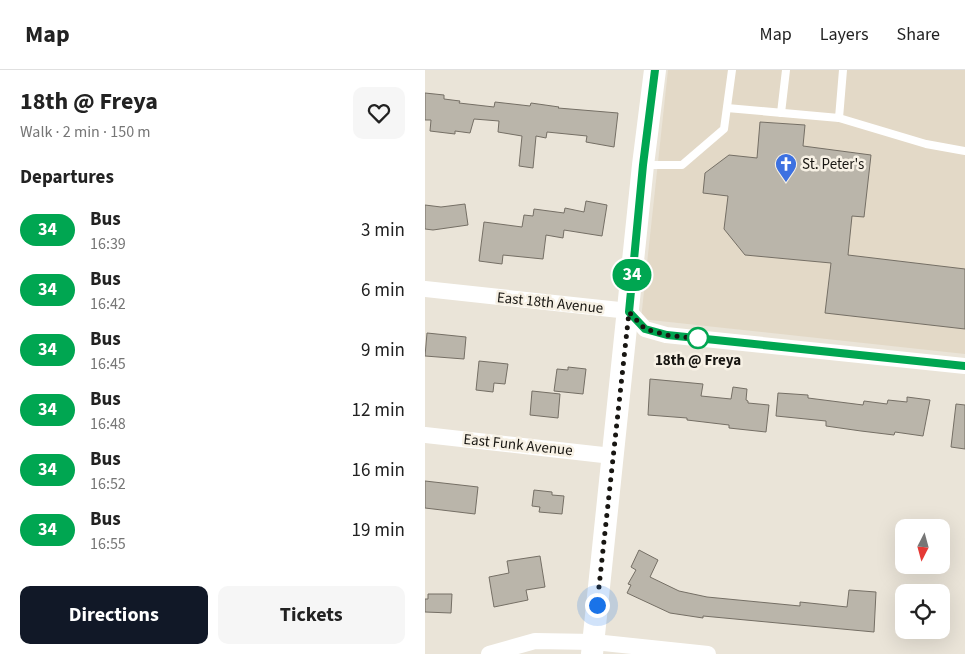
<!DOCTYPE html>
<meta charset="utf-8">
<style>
:root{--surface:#fff;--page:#f6f6f6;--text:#222;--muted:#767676;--line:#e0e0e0;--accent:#111827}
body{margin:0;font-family:"Source Sans 3",sans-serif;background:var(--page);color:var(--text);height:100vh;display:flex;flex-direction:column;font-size:19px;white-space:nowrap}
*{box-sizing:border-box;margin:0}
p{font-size:16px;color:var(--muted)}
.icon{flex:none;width:28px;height:28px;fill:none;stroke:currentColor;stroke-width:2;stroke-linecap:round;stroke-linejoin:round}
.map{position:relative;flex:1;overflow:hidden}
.drawer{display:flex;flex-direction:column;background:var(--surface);width:425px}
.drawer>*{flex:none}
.badge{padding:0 10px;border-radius:16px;font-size:18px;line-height:32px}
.needle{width:32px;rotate:186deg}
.controls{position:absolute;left:470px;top:449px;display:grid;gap:10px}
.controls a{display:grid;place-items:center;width:55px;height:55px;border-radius:10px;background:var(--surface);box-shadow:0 5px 20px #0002;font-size:25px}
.you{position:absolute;width:25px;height:25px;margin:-12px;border:4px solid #fff;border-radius:50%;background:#1a73e8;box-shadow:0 0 0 8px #1a73e833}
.map>.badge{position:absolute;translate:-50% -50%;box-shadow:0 0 0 2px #fff}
h2{padding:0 20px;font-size:19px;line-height:45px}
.round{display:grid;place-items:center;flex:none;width:52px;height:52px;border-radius:10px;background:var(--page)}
.headline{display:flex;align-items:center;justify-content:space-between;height:85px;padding:0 20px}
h1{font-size:24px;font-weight:700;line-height:38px}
.action{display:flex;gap:10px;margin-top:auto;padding:10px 20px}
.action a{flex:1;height:58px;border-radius:10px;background:var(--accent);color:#fff;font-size:20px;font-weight:700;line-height:58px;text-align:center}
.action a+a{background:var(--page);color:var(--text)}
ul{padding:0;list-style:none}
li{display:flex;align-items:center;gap:15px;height:60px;padding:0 20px}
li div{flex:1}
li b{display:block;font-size:19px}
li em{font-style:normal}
li .badge{min-width:55px;font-weight:700;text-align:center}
header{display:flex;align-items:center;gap:30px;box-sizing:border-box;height:70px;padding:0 25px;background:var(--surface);border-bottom:1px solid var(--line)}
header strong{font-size:24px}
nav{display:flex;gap:28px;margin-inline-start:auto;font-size:18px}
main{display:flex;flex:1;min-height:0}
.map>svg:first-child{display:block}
.built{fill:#e3d9c7}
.building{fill:#bab5aa;stroke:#756f65}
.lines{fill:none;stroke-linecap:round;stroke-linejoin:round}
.service{stroke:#fff;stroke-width:8}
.minor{stroke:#fff;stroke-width:16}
.secondary{stroke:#fff;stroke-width:22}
.line-casing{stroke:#fff;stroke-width:11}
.line{stroke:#00a651;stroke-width:8}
.walk{stroke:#181612;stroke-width:5;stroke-dasharray:0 9}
.stop-dot{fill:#fff;stroke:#00a651;stroke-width:2.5}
.labels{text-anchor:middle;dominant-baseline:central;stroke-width:5;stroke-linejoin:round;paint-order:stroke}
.poi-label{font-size:15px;fill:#181612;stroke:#f7f1e5;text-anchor:start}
.street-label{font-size:15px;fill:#181612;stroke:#f7f1e5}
.stop-label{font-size:15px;font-weight:bold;fill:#181612;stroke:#f7f1e5}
</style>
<header>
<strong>Map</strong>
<nav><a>Map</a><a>Layers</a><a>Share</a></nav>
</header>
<main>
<section class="drawer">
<div class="headline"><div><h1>18th @ Freya</h1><p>Walk · 2 min · 150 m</p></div><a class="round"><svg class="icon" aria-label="heart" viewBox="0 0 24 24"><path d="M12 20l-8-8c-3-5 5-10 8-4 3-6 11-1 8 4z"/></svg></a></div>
<h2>Departures</h2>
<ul>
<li><span class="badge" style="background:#00a651;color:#fff">34</span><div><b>Bus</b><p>16:39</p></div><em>3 min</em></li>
<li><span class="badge" style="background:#00a651;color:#fff">34</span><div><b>Bus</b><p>16:42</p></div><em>6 min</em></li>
<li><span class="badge" style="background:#00a651;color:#fff">34</span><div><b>Bus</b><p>16:45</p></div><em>9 min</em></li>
<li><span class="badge" style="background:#00a651;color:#fff">34</span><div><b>Bus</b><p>16:48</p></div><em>12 min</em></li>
<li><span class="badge" style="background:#00a651;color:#fff">34</span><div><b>Bus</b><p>16:52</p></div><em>16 min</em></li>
<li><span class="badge" style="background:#00a651;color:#fff">34</span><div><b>Bus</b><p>16:55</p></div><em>19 min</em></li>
</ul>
<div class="action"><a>Directions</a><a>Tickets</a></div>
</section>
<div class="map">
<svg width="540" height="584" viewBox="0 0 540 584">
<rect width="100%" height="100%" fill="#eae4d8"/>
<polygon class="built" points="243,0 540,0 540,284 216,249"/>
<g class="building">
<polygon points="0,23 19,25 19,29 35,31 34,33 69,37 70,32 105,36 106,33 134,37 133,38 193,43 189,77 161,72 162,66 122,62 121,68 111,66 108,98 94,96 97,66 73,62 74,51 49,49 45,63 30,61 30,64 5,61 6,50 0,50"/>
<polygon points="335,52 380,55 378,76 446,85 439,147 427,146 423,185 540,199 540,259 400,243 406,193 320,185 299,159 303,126 278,123 280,103 304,85 332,88"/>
<polygon points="161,131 182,135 177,166 139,160 138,168 121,165 118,189 78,185 77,194 54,191 59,152 97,157 99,145 108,146 109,139 139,143 140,138 159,142"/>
<polygon points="40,134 43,155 8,160 0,159 0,135 16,137"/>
<polygon points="2,263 41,267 39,289 0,286"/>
<polygon points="54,291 83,294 80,314 69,313 68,322 51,320"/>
<polygon points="143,297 161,299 158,324 129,321 132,299 143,300"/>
<polygon points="225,309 278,314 276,326 306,329 308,317 322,319 321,330 323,331 323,333 344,335 341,362 304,358 304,355 262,350 262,348 223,345"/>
<polygon points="107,321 135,324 133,348 105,345"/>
<polygon points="353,323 383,325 383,328 438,335 439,331 462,334 463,330 482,332 482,327 505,330 498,366 470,362 469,365 436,361 401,356 401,351 351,346"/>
<polygon points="531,334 540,335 540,379 526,377"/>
<polygon points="0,411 53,417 50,444 0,438"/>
<polygon points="109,420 127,422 127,425 139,426 137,444 114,442 115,437 107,436"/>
<polygon points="214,480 233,490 225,507 254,521 282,527 375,536 375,532 422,537 424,520 451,522 449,562 278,546 278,548 245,543 202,523 206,515 203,514 211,500 206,497"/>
<polygon points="115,486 120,517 101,520 103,530 69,537 64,507 84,503 82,491"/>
<polygon points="3,524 27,524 26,543 0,542 0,529 3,529"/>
</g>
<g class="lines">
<g class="service">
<polyline points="302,38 414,48 418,0"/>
<polyline points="356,43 361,0"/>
<polyline points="414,48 501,74 540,81"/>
<polyline points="220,95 257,95 299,59 307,0"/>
</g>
<g class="minor">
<polyline points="0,219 204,241 220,259 241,265 540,296"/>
<polyline points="0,365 187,386"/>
<polyline points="64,584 110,571 169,572 283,584"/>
</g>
<polyline class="secondary" points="167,584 218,95 230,0"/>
</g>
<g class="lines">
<g class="line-casing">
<polyline id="line" points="230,0 218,95 204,242 220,259 242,265 540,296"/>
</g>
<use href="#line" class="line"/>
<polyline class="walk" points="172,535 204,242 220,259 242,265 275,269 273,268"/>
</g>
<defs>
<g id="church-pin" transform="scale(1.125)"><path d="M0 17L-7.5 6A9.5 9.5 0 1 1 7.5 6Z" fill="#3d71e1" stroke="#f7f1e5"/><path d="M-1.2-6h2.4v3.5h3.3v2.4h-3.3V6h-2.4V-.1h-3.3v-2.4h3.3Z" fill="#fff"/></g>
</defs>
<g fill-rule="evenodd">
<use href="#church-pin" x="361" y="94"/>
</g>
<circle class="stop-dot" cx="273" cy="268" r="10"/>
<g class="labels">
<g class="poi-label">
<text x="377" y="94">St. Peter's</text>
</g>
<g class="street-label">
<text transform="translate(125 233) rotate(6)">East 18th Avenue</text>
<text transform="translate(93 375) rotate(6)">East Funk Avenue</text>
</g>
<g class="stop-label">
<text x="273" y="290">18th @ Freya</text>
</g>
</g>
</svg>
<div class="controls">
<a><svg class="needle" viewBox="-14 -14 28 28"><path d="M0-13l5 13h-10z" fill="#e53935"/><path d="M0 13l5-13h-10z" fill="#767676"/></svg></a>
<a><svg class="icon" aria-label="locate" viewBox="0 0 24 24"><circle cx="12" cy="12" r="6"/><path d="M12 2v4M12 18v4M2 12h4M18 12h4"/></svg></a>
</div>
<div class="you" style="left:172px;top:535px"></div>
<b class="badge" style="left:207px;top:205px;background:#00a651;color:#fff">34</b>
</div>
</main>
